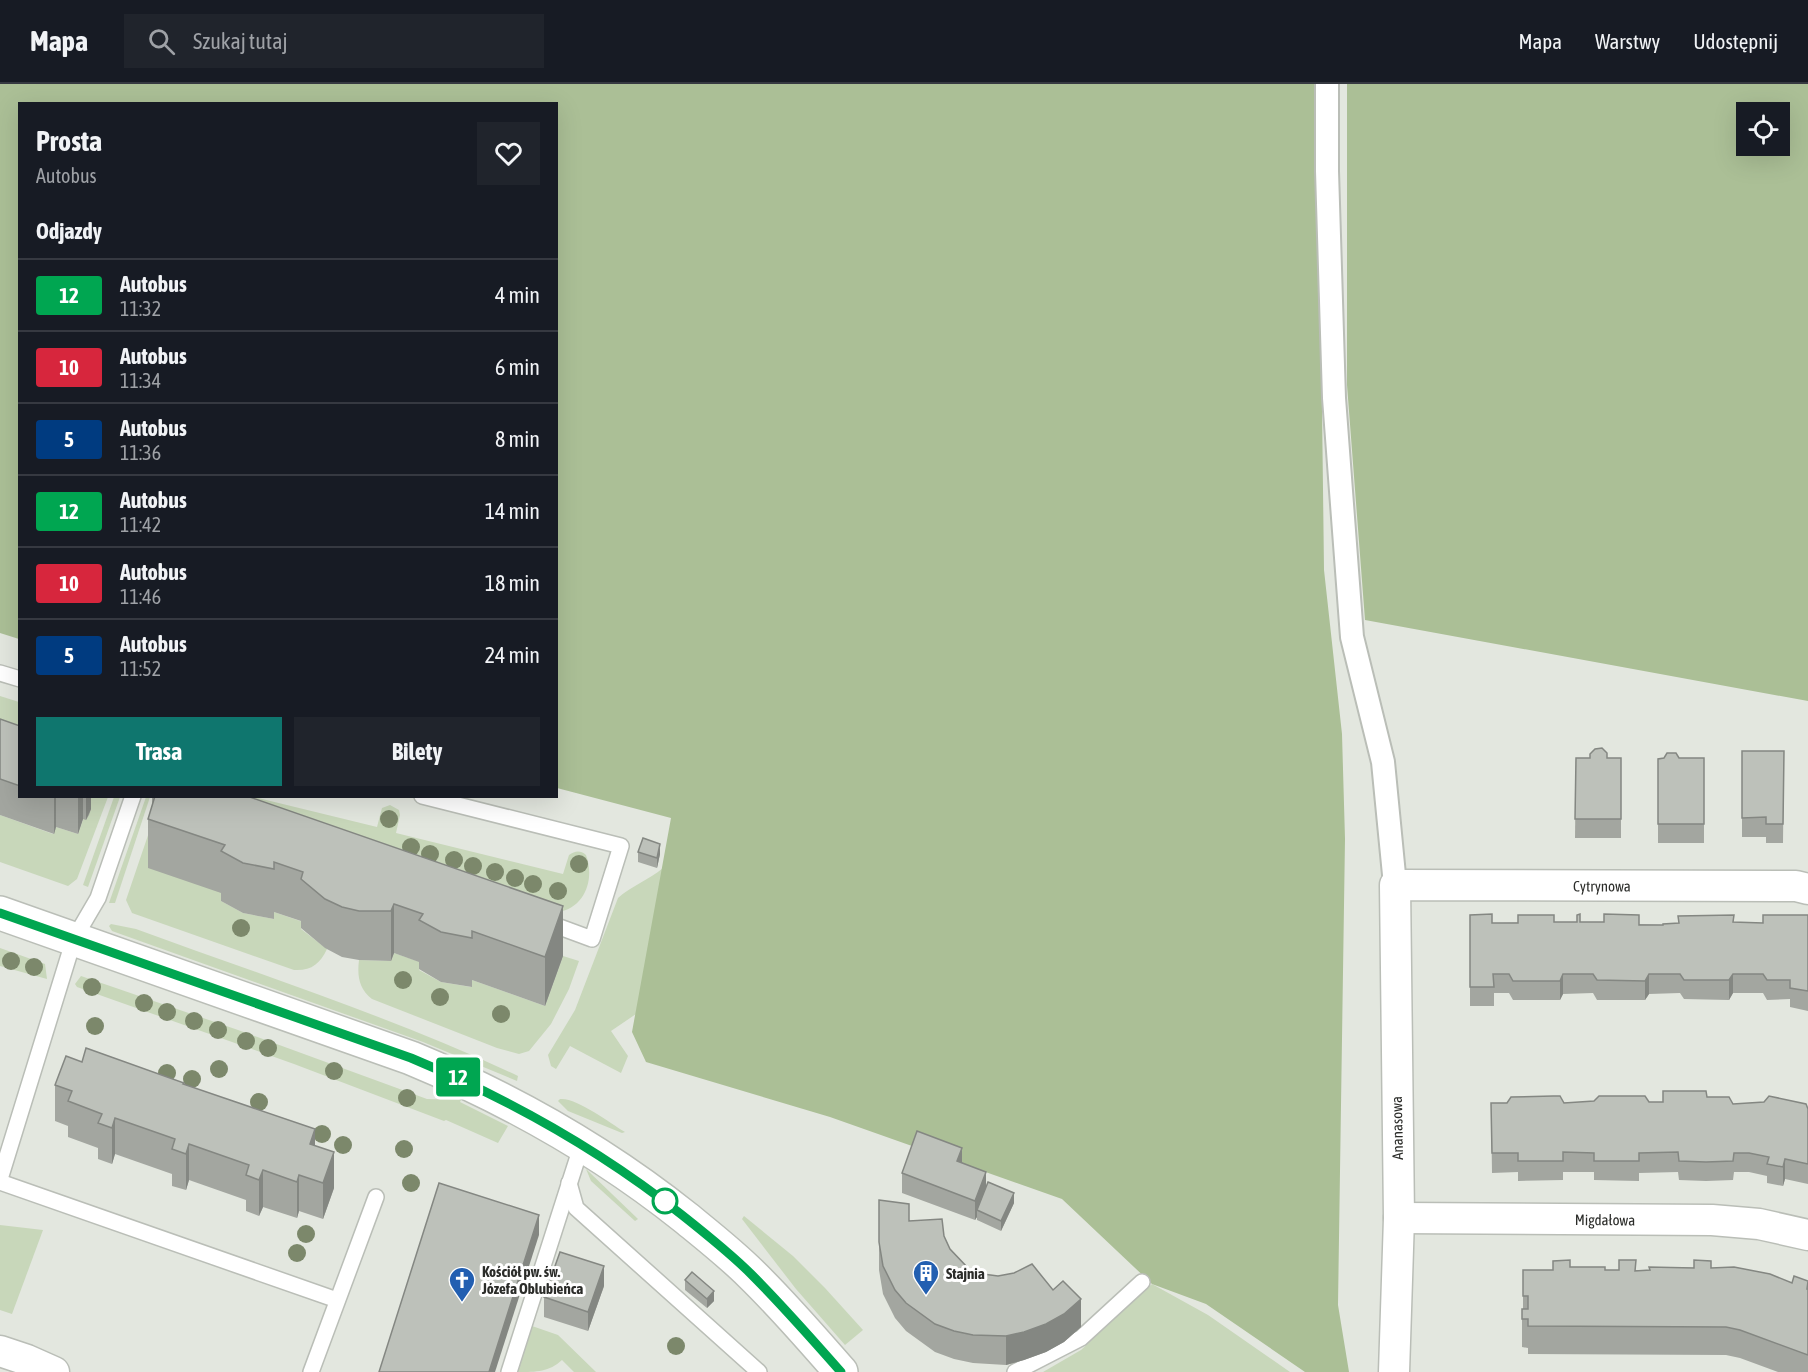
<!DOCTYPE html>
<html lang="pl">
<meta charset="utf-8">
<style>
:root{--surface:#171b24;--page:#20242c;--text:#f1f3f6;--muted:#9ea1a6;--line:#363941;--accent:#0f766e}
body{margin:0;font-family:"Asap Condensed",sans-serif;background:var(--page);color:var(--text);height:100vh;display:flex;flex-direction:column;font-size:22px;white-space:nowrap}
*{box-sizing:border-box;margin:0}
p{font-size:20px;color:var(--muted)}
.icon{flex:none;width:33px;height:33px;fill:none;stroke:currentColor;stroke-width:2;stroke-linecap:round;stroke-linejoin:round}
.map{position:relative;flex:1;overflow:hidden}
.panel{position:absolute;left:18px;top:18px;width:540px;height:696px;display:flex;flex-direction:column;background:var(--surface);border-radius:0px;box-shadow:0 6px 24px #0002}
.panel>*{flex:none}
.badge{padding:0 12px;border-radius:4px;font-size:21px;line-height:39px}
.fabs{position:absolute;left:1736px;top:18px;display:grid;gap:12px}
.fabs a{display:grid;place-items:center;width:54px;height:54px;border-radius:0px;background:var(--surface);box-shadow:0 6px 24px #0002;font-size:30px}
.map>.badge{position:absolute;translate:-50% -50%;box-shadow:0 0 0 3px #fff}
h2{padding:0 18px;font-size:22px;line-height:54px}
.round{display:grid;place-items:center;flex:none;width:63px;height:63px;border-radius:0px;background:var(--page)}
.overview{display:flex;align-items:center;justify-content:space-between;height:102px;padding:0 18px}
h1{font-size:28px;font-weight:700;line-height:45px}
.primary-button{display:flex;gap:12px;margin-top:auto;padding:12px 18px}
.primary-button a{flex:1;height:69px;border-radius:0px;background:var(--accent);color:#fff;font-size:24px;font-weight:700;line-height:69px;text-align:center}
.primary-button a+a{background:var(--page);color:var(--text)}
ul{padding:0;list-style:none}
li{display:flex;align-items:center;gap:18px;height:72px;padding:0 18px;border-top:2px solid var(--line)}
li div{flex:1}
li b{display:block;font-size:22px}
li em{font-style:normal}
li .badge{min-width:66px;font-weight:700;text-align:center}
header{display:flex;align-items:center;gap:36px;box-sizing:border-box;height:84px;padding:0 30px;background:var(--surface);border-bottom:2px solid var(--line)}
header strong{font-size:28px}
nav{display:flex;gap:33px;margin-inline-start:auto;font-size:21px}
.search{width:420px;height:54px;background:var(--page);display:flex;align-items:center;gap:15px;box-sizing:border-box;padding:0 21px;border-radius:0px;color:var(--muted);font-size:22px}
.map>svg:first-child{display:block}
.green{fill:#c8d7ba}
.forest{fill:#abbf96;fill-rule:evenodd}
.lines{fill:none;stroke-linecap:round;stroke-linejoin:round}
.service-casing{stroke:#babeb7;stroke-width:18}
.pedestrian-casing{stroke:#babeb7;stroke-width:26}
.minor-casing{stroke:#babeb7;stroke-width:33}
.tertiary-casing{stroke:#babeb7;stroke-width:36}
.service{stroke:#fff;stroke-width:15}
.pedestrian{stroke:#fff;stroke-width:22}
.minor{stroke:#fff;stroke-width:30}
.tertiary{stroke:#fff;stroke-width:33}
.tree{fill:#7c886b}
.wall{fill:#a3a6a0}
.shaded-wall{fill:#848782}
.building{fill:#bdc1ba;stroke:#848782;stroke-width:1.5}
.line-casing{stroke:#fff;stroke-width:14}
.line{stroke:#00a651;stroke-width:9}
.stop-dot{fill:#fff;stroke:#00a651;stroke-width:3}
.labels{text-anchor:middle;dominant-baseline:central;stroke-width:6;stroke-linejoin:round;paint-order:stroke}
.street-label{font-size:15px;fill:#2b2c29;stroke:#fff}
.poi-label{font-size:15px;font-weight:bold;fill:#2b2c29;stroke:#fff;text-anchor:start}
</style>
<header>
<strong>Mapa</strong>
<div class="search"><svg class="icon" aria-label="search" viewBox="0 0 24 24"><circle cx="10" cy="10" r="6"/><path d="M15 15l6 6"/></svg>Szukaj tutaj</div>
<nav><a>Mapa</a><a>Warstwy</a><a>Udostępnij</a></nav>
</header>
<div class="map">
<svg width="1808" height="1288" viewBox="0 0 1808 1288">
<rect width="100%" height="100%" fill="#e3e7df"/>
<g class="green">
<polygon points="0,612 19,618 19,644 0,637"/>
<polygon points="91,713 108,713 77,795 68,802 0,778 0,731 53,750 56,743 78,750"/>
<polygon points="114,713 120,713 88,803 83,801"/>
<polygon points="146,713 150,713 115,819 109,819"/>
<path d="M 161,713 L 225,810 L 221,817 L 243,829 L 274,835 L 274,828 L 303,838 L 301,845 L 327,865 C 320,880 311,887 294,886 L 132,829 L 126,816 Z"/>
<path d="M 238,713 L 254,713 L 377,743 L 382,724 L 390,721 L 399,726 L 400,731 L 396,749 L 563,790 L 569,771 C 575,767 580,766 586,771 C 595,795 585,824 558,828 Z"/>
<path d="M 663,784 L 636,930 L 611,947 L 628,972 L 621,989 L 570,962 L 556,985 L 551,982 L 548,971 L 575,926 L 618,814 C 631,802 649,796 663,784 Z"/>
<path d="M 111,840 L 136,845 C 264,892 395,934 518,992 L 517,997 L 423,958 L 112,847 L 109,842 Z"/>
<polygon points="0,864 45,880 47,895 0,882"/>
<path d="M 394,869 L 423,879 L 419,886 L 441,898 L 471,903 L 472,896 L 545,922 L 563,872 L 579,877 L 569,905 L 551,940 L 529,967 L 519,970 L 497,964 L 372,915 C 359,905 357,892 359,876 L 391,877 Z"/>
<polygon points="81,892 238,946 427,1015 461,1016 460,1018 508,1042 498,1059 446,1036 444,1037 294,980 77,903 75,900"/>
<path d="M 560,1015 C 576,1013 610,1039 625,1048 L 622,1049 L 568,1027 L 558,1017 Z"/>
<polygon points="586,1085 638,1135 635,1137 591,1097"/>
<polygon points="744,1132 793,1172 825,1204 863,1246 845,1261 796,1205 742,1135"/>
<polygon points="0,1141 43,1146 12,1230 0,1226"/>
<polygon points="1152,1200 1208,1231 1290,1288 1043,1288 1081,1266"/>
<path d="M 532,1242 L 558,1251 L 596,1288 L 574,1288 L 562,1276 C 549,1288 537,1288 518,1288 Z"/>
</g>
<g class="forest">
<polygon points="0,0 1318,0 1324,486 1342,650 1345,755 1338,1221 1349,1288 1305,1288 1206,1220 1152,1200 1062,1115 830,1033 646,978 632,948 671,734 557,704 556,20 20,20 19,555 0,549"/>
<path d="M 1347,0 L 1808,0 L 1808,617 L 1365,536 L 1347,301 ZM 1746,28 L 1779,28 L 1779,62 L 1746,62 Z"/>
</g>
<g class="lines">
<g class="service-casing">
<g id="service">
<polyline points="0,589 20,595"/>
<polyline points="422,712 621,762 592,855 546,838"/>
<polyline points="0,1095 74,855 98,814 133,712"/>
<polyline points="0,1098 337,1216"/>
<polyline points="569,1099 576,1124 759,1288"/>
<polyline points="311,1288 376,1113"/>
<polyline points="509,1288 582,1060"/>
<polyline points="1015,1288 1081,1254 1142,1198"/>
</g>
</g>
<g class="pedestrian-casing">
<polyline id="pedestrian" points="1327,0 1327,87 1334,314 1352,553 1383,678 1395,801"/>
</g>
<g class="minor-casing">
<g id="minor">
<path id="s1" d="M 1399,1134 L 1712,1136 L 1759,1140 L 1808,1151"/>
<polyline points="0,1267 27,1276 54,1288"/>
<path id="s2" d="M 1394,1288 L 1399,1134 L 1395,801 L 1796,802 L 1808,805"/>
</g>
</g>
<g class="tertiary-casing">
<path id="tertiary" d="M 0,829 L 411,974 C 510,1015 602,1067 686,1134 C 708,1152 731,1170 751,1190 C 783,1221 812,1255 841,1288"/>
</g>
<use href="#service" class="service"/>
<use href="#pedestrian" class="pedestrian"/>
<use href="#minor" class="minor"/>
<use href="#tertiary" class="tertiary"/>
</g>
<g class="tree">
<circle cx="389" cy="735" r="9"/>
<circle cx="411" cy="763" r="9"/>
<circle cx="430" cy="770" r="9"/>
<circle cx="454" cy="776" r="9"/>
<circle cx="579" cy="780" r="9"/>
<circle cx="473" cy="782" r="9"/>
<circle cx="495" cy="788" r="9"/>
<circle cx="515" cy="794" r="9"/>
<circle cx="533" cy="800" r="9"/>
<circle cx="558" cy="807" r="9"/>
<circle cx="241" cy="844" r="9"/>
<circle cx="11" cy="877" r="9"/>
<circle cx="34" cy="883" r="9"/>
<circle cx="403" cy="896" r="9"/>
<circle cx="92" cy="903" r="9"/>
<circle cx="440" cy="913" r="9"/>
<circle cx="144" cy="919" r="9"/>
<circle cx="167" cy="928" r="9"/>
<circle cx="501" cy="930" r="9"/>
<circle cx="194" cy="937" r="9"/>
<circle cx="95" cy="942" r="9"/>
<circle cx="218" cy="946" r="9"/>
<circle cx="246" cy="957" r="9"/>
<circle cx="268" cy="964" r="9"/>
<circle cx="219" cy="985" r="9"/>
<circle cx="334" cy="987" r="9"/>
<circle cx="167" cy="989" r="9"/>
<circle cx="192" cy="995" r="9"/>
<circle cx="407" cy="1014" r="9"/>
<circle cx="259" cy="1018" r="9"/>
<circle cx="322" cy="1050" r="9"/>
<circle cx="343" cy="1061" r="9"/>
<circle cx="404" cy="1065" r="9"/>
<circle cx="411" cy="1099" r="9"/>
<circle cx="306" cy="1150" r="9"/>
<circle cx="297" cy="1169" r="9"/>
<circle cx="676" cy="1262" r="9"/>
</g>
<g class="wall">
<polygon points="0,635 20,642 20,712 91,712 91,725 89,731 86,736 83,735 78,750 56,743 54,750 0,731"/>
<polygon points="1742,667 1784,667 1783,759 1766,759 1766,753 1742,753"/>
<polygon points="1576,674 1621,674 1621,754 1575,754"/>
<polygon points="1704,674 1704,759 1658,759 1658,675"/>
<polygon points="152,712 247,712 563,872 545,922 472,896 472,903 441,898 419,885 419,878 394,869 391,877 359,876 342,873 325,864 301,844 301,837 274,828 274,835 243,829 221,817 221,809 148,784 148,735 152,724"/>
<polygon points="638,768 660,770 657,784 638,778"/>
<polygon points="1470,831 1492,839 1580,838 1663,841 1734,838 1763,839 1808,831 1808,927 1790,923 1790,915 1767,916 1763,909 1733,909 1729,916 1684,915 1680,909 1649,910 1645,916 1597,916 1593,909 1563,910 1560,916 1513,916 1509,909 1494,909 1494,922 1470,922"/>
<polygon points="82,978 184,1000 315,1062 334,1104 323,1135 299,1127 297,1134 263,1123 259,1132 246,1127 246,1116 189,1096 186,1106 172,1102 172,1090 115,1070 112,1080 98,1075 98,1064 68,1053 68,1042 55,1037 55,1001"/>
<polygon points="1707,1013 1733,1020 1808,1025 1808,1100 1785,1095 1783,1102 1767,1099 1767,1092 1749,1088 1734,1088 1733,1096 1706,1097 1679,1096 1678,1088 1639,1089 1639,1097 1594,1096 1594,1088 1563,1088 1563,1096 1518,1097 1518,1088 1492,1089 1491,1019 1663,1018"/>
<polygon points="962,1078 986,1103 1014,1119 1001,1147 977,1136 977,1133 975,1136 902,1109 902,1089"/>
<polygon points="879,1116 909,1137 944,1152 950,1165 969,1185 1081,1243 1064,1258 1046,1268 1024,1276 1006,1281 973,1279 954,1275 935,1268 906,1247 895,1234 883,1210 879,1186"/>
<polygon points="1570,1183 1605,1186 1649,1186 1649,1183 1711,1184 1792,1199 1808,1197 1808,1288 1778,1288 1740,1274 1726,1271 1528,1270 1528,1264 1522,1263 1522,1225 1523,1225 1523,1186 1553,1186"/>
<polygon points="685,1196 714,1217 707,1224 685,1206"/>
<polygon points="604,1202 588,1247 544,1233 544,1213"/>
</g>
<g class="shaded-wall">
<polygon points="54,712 56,712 56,743 54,750"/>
<polygon points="78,712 83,712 83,735 78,750"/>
<polygon points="86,712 91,712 91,725 86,736"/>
<polygon points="660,760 660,770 657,784 657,774"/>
<polygon points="394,820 394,869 391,877 391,827"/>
<polygon points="563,822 563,872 545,922 545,873"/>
<polygon points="1563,890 1563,910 1560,916 1560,897"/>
<polygon points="1649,890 1649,910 1645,916 1645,897"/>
<polygon points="1733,890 1733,909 1729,916 1729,896"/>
<polygon points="115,1034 115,1070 112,1080 112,1044"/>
<polygon points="315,1045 315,1081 310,1096 310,1060"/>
<polygon points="189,1060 189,1096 186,1106 186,1070"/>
<polygon points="962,1064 962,1083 957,1077"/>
<polygon points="334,1068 334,1104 323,1135 323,1099"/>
<polygon points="1785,1075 1785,1095 1783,1102 1783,1083"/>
<polygon points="263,1086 263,1123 259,1132 259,1096"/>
<polygon points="986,1088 986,1107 977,1126 977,1133 975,1136 975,1117"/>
<polygon points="299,1091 299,1127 297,1134 297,1098"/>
<polygon points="1014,1109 1014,1119 1001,1147 1001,1137"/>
<polygon points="539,1131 539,1151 495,1288 489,1288"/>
<polygon points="604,1182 604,1202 588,1247 588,1228"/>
<polygon points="714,1207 714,1217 707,1224 707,1215"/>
<polygon points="1081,1215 1081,1243 1064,1258 1046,1268 1024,1276 1006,1281 1006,1252"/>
</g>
<g class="building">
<polygon points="0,635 20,642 20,702 0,695"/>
<polygon points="1602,664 1607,669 1607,674 1621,674 1621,735 1575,735 1576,674 1590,674 1590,670 1595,665"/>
<polygon points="1742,667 1784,667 1783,740 1766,740 1766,733 1742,734"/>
<polygon points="1667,669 1676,669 1679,674 1704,674 1704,740 1658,740 1658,675 1664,674"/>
<polygon points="155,712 247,712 563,822 545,873 472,847 472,854 441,848 419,836 423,830 394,820 391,827 359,827 342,823 325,815 301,795 303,788 274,778 274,785 243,779 221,767 225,761 148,735"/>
<polygon points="643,754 660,760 657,774 638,768"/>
<polygon points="1492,830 1492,839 1518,839 1518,831 1554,831 1554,838 1577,838 1577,831 1580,830 1580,838 1604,838 1604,830 1639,831 1639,841 1663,841 1663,840 1679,839 1678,832 1734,831 1733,838 1763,839 1763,831 1808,831 1808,907 1790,904 1790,896 1767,896 1763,890 1733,890 1729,896 1684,896 1680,890 1649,890 1645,897 1597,896 1593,890 1563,890 1560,897 1513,897 1509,890 1493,890 1494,903 1470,903 1470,831"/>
<polygon points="86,964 184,999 183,1000 315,1045 310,1060 334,1068 323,1099 299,1091 297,1098 263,1086 259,1096 246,1091 249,1081 189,1060 186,1070 172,1065 175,1055 115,1034 112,1044 98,1039 102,1030 68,1017 72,1007 55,1001 66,972 82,978"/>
<polygon points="1663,1007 1706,1007 1707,1013 1729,1013 1733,1020 1764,1018 1769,1012 1806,1020 1808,1025 1808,1080 1785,1075 1783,1083 1767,1080 1769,1073 1749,1069 1734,1069 1733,1077 1706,1078 1679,1077 1678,1068 1639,1069 1639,1077 1594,1077 1594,1069 1563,1068 1563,1077 1518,1077 1518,1069 1492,1069 1491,1019 1507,1019 1511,1013 1553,1012 1560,1012 1564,1019 1594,1017 1599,1012 1645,1012 1649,1018 1663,1018"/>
<polygon points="917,1047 962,1064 957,1077 986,1088 975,1117 902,1089"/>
<polygon points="988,1098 1014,1109 1001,1137 977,1126"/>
<polygon points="439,1099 539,1131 489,1288 379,1288"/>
<polygon points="879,1116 909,1120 909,1137 942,1135 944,1152 950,1165 969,1185 983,1190 998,1192 1014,1189 1032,1180 1053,1206 1063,1197 1081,1215 1064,1230 1046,1240 1024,1248 1006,1252 973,1251 954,1247 935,1240 906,1219 895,1206 883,1182 879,1158"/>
<polygon points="560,1168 604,1182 588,1228 544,1213"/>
<polygon points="1570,1176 1570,1183 1605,1183 1605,1186 1619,1186 1619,1176 1636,1176 1635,1187 1650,1186 1649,1183 1694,1184 1694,1176 1711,1177 1711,1184 1734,1183 1770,1190 1792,1199 1794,1192 1808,1197 1807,1205 1808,1205 1808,1271 1740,1246 1726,1243 1528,1242 1528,1235 1522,1235 1522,1225 1528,1225 1528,1212 1523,1212 1523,1186 1553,1186 1553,1177"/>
<polygon points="692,1188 714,1207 707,1215 685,1196"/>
</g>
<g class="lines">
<g class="line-casing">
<path id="line" d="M 0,829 L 411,974 C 509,1015 599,1065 682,1131 C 706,1150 730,1169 751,1190 C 783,1222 812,1255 841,1288"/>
</g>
<use href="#line" class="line"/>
</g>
<defs>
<g id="building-pin" transform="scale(1.35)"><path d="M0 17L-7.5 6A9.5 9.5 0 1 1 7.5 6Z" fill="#225fb1" stroke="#fff"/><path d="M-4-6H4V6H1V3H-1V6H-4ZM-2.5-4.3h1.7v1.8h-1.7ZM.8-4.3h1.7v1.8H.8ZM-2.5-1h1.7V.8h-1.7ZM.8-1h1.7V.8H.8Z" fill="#fff"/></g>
<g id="church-pin" transform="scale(1.35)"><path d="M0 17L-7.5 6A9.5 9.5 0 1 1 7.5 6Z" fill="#225fb1" stroke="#fff"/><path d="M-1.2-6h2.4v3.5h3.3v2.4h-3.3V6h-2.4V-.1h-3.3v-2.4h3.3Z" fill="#fff"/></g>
</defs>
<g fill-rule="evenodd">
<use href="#building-pin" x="926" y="1189"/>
<use href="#church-pin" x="462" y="1196"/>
</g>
<circle class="stop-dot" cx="665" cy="1117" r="12"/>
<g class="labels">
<g class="street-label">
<text stroke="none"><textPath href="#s2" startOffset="694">Cytrynowa</textPath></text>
<text transform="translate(1397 1044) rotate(-91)">Ananasowa</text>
<text stroke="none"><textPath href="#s1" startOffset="206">Migdałowa</textPath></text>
</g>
<g class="poi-label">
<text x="482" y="1187">Kościół pw. św.<tspan x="482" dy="17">Józefa Oblubieńca</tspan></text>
<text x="946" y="1189">Stajnia</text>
</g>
</g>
</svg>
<div class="fabs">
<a><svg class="icon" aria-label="locate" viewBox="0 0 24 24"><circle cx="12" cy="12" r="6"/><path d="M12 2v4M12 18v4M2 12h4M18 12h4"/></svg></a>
</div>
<b class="badge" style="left:458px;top:993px;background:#00a651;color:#fff">12</b>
<section class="panel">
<div class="overview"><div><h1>Prosta</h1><p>Autobus</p></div><a class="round"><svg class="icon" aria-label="heart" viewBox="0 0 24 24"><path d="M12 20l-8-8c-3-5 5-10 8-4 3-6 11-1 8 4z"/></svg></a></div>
<h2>Odjazdy</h2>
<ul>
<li><span class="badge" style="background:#00a651;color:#fff">12</span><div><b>Autobus</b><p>11:32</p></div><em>4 min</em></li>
<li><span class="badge" style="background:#d7263d;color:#fff">10</span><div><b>Autobus</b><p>11:34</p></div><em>6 min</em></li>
<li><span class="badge" style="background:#003b80;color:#fff">5</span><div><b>Autobus</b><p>11:36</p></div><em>8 min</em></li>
<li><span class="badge" style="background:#00a651;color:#fff">12</span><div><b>Autobus</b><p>11:42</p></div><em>14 min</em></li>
<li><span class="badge" style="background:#d7263d;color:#fff">10</span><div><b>Autobus</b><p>11:46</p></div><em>18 min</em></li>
<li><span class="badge" style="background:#003b80;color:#fff">5</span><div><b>Autobus</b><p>11:52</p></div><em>24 min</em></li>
</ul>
<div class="primary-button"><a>Trasa</a><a>Bilety</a></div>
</section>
</div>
